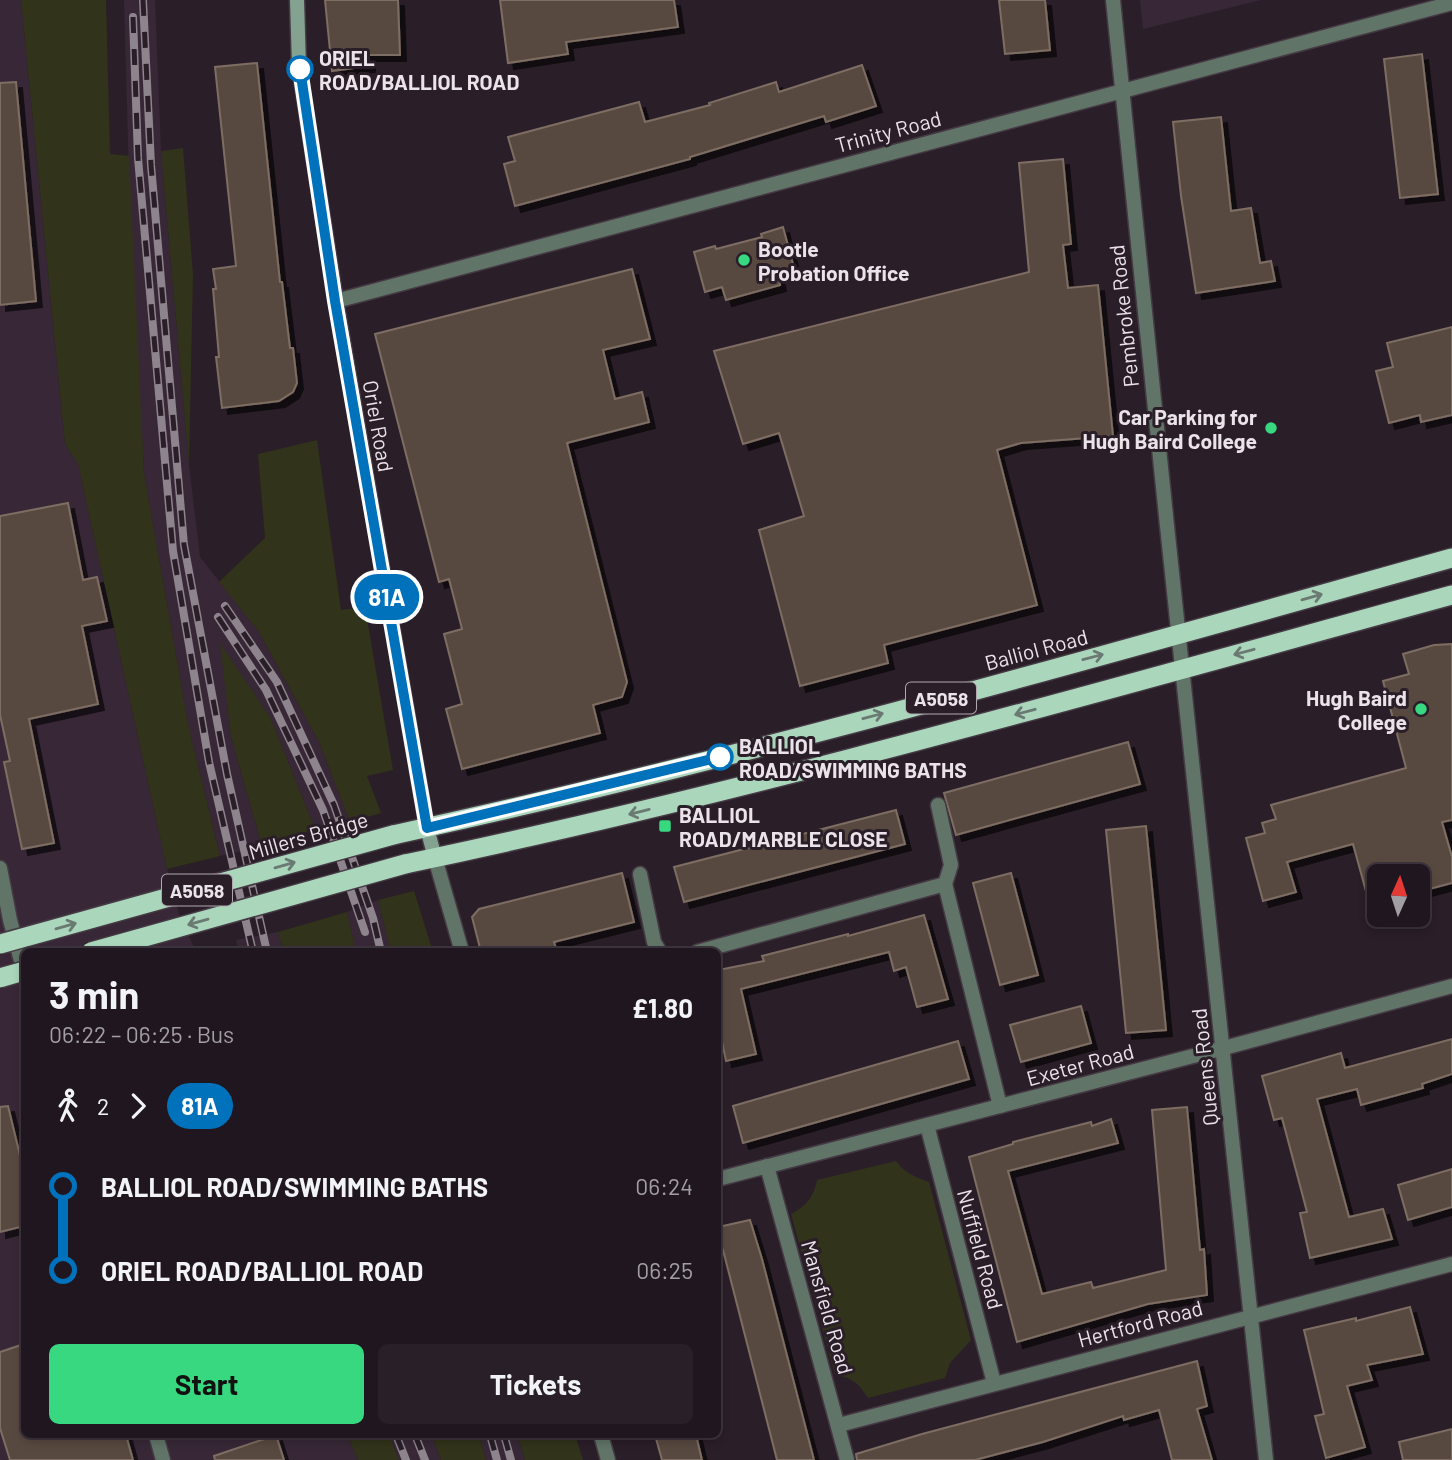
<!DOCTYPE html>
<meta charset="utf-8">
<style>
:root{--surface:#20161f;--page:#281f28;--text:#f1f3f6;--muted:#a29fa4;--line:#3d353d;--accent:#37d880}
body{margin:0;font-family:Barlow,sans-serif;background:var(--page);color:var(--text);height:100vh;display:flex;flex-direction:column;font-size:26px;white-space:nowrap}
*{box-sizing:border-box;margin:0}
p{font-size:23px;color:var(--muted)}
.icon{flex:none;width:38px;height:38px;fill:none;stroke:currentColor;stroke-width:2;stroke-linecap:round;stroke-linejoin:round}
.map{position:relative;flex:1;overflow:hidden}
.panel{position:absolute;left:21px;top:948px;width:700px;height:490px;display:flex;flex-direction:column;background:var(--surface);border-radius:10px;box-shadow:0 4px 10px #0003,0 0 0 2px var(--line)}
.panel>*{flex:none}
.badge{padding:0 14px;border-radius:23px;font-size:24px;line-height:46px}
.needle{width:46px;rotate:3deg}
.buttons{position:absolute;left:1367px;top:864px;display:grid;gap:14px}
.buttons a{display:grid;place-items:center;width:63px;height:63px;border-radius:10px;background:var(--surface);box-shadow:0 4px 10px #0003,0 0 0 2px var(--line);font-size:35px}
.map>.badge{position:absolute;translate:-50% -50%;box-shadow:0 0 0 4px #fff}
.legs{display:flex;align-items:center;gap:10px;height:77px;padding:0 28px;font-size:23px}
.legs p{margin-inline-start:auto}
.headline{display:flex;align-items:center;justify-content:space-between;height:119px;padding:0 28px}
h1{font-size:38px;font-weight:700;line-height:52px}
.button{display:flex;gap:14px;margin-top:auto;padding:14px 28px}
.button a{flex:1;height:80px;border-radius:10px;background:var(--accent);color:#111;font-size:28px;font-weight:700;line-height:80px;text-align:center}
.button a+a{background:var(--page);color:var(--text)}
ul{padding:0 28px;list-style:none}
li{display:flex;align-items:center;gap:24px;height:84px;font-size:26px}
li i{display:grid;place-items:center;width:10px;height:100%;margin:0 9px;background:currentColor}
li i::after{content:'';width:18px;height:18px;margin:-9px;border:5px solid;border-radius:50%;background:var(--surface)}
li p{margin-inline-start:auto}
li:first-child i{background:linear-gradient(#0000 50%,currentColor 0)}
li:last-child i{background:linear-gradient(currentColor 50%,#0000 0)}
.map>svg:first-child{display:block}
.built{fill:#382837}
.green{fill:#31331a}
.building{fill:#594a40;stroke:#7d6d62;stroke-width:2;filter:url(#shadow)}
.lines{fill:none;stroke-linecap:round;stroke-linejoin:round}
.minor-casing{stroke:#453a44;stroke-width:17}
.secondary-casing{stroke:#453a44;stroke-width:17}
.trunk-casing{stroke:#453a44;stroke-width:22}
.minor{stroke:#617468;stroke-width:14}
.secondary{stroke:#83a28f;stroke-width:14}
.trunk{stroke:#aad6bc;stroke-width:19}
.rail-casing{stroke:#8e848d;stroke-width:8}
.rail{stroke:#2a1e29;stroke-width:5;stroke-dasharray:16;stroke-linecap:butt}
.trunk-bridge-casing{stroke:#453a44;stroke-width:22;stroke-linecap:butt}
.trunk-bridge{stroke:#aad6bc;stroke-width:19}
.oneway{stroke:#6a7a72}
.line-1-casing{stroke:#fff;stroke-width:16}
.line-1{stroke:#0072bc;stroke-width:10}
.stop-1-dot{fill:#fff;stroke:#0072bc;stroke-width:3.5}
.poi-dot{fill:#37d880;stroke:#2a1e29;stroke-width:2.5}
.labels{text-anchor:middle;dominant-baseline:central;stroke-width:6;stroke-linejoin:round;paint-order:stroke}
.shield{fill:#2a1e29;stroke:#b1a8b0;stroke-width:2}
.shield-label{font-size:19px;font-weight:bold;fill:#ebe3ea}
.stop-label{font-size:21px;font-weight:bold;fill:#ebe3ea;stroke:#2a1e29;text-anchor:start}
.street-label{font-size:21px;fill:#ebe3ea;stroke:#2a1e29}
.poi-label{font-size:21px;font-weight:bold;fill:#ebe3ea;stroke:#2a1e29;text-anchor:start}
</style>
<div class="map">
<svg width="1452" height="1460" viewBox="0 0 1452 1460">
<defs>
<filter id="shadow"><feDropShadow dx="6" dy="6" stdDeviation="0" flood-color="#0009"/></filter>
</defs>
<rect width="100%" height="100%" fill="#2a1e29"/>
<g class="built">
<polygon points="0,0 21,0 65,444 78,464 167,869 179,914 196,952 24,952 24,1435 347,1435 358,1460 0,1460"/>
<polygon points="124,0 155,0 161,151 189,465 200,557 259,632 319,742 350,822 315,829 270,717 221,645 231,737 262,846 220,856 189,729 144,473 130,213"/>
<polygon points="1140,0 1261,0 1143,29"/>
<polygon points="378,900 391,952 356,952 347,912"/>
<polygon points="278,932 283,952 239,952 236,940"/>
<polygon points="389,1435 432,1435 441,1460 399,1460"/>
<polygon points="479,1435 517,1435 525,1460 486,1460"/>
</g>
<g class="green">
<polygon points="21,0 106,0 110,154 129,156 144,473 189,729 220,856 167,869 78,464 65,444"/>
<polygon points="183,148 193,274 189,465 161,151"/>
<polygon points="317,440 341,610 365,607 393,770 367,776 381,813 350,822 319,742 259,632 219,582 265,538 258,454"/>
<polygon points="220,643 270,717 315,829 262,846 231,737"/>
<polygon points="414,891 433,952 391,952 378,900"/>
<polygon points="347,912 356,952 283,952 278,932"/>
<path d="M 896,1161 C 905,1173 915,1177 929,1182 L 971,1340 L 950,1363 L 945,1378 L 868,1398 C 859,1384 852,1377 835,1375 L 791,1214 C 806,1206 814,1197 817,1180 Z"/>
<polygon points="347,1435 389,1435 399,1460 358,1460"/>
<polygon points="432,1435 479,1435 486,1460 441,1460"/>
<polygon points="517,1435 575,1435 583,1460 525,1460"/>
</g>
<g class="building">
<polygon points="325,0 398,0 400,55 369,55 369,66 332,71"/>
<polygon points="500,0 674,0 678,27 566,42 568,54 508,63"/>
<polygon points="999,0 1045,0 1050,50 1005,54"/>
<polygon points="1422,54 1438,194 1400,198 1384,59"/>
<polygon points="257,63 280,282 282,282 290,348 293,348 297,383 293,392 279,401 222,408 216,357 219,357 213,289 216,289 213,269 236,266 215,67"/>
<polygon points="862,65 876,106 826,122 824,116 690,157 690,159 515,206 504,164 515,161 508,137 639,102 645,122 710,105 709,103 776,82 779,92"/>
<polygon points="16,82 36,301 0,305 0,83"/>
<polygon points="1221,117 1231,211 1251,208 1260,263 1271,261 1275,281 1196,293 1181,196 1173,122"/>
<polygon points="1063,159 1071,244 1063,245 1068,288 1098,285 1113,436 1021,443 997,450 1037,605 884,645 888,663 800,686 759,530 804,516 779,433 743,444 714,351 1029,272 1019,163"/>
<polygon points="783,227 794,268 777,273 780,285 726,300 722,287 705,292 694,252 715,246 716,249 762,237 761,234"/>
<polygon points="632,269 650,339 603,350 615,399 642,392 649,422 567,443 627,682 622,697 593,705 600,733 462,769 446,709 462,704 444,634 462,629 449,579 439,582 375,334"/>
<polygon points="1452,327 1452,415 1421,422 1420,415 1389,423 1376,371 1393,367 1387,343"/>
<polygon points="68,503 83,580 97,577 107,621 82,626 98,704 29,719 54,843 22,849 4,762 10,761 0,715 0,516"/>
<polygon points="1452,644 1452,820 1442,822 1452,857 1452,883 1418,892 1418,877 1379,877 1379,903 1370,906 1353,844 1287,862 1296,892 1263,901 1246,838 1265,833 1262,823 1276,819 1271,805 1406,768 1383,681 1409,674 1403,654 1434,645"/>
<polygon points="1128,742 1140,784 956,835 944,793"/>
<polygon points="896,810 905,844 684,902 674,867"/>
<polygon points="1146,826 1166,1030 1126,1033 1106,830"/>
<polygon points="622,873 634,922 554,942 557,952 481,952 472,917 479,909"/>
<polygon points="1011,873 1038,975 1000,985 973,883"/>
<polygon points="924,915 948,999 917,1007 906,967 894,971 889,952 741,989 756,1054 726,1061 718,1022 718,970 764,961 762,956 848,934 848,936"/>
<polygon points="1081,1006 1091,1043 1021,1062 1010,1025"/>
<polygon points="1452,1039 1452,1074 1422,1084 1423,1088 1361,1105 1357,1089 1317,1099 1349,1217 1383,1209 1392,1239 1310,1258 1300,1213 1307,1212 1282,1118 1274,1120 1262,1076 1341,1053 1345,1068"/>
<polygon points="958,1041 969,1079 743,1143 733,1106"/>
<polygon points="8,1106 24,1172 24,1226 0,1232 0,1107"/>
<polygon points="1187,1107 1200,1250 1204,1249 1207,1295 1148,1304 1017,1342 969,1157 1013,1144 1013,1142 1091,1122 1092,1126 1111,1119 1118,1143 1008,1171 1042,1294 1091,1282 1093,1288 1166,1270 1152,1110"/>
<polygon points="1452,1169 1452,1207 1408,1220 1398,1185"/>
<polygon points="750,1220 762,1259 814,1460 777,1460 723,1250 718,1251 718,1227"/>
<polygon points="1410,1307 1423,1354 1367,1365 1372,1380 1347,1386 1365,1447 1326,1458 1315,1416 1324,1414 1304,1330 1356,1318 1356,1321"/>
<polygon points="24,1344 24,1435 126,1435 133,1460 10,1460 0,1428 0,1352"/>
<polygon points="1197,1361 1207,1406 1197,1409 1212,1460 1172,1460 1159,1410 1124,1420 1123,1416 1043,1442 975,1460 857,1460 856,1454 922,1434"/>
<polygon points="1452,1429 1452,1460 1403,1460 1399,1442"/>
<polygon points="276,1435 284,1460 215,1460 214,1456"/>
<polygon points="655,1435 696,1435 702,1460 662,1460"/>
</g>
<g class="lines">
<g class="minor-casing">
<g id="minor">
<path d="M 1113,0 C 1161,487 1216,973 1266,1460"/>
<polyline points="336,301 1452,3"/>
<polyline points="938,805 951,865 945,884"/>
<polyline points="435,858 462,952"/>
<polyline points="0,868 10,920 24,972"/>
<polyline points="640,874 654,942 660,952"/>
<polyline points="697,952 945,884 1000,1106"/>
<polyline points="927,1125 994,1383"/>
<polyline points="767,1166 847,1460"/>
<polyline points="718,1179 1224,1048 1452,986"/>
<polyline points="839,1425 1452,1264"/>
<polyline points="156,1435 163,1460"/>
<polyline points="601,1435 608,1460"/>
</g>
</g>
<g class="secondary-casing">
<polyline id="secondary" points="297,0 299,66 336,301 427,828 435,858"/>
</g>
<g class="trunk-casing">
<g id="trunk">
<path d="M 393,835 C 750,757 1101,656 1452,558"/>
<path d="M 405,864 C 758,790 1105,690 1452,595"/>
</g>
</g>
<use href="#minor" class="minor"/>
<use href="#secondary" class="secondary"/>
<use href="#trunk" class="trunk"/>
<g class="rail-casing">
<g id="rail">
<polyline points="143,0 151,165 184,545 227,774 267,952"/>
<polyline points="133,17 138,158 173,551 209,762 253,952"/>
<polyline points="225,606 277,682 334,805 373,918 381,952"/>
<polyline points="218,617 266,690 323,810 365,932"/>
<polyline points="396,1435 406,1460"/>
<polyline points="415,1435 425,1460"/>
<polyline points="490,1435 497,1460"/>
<polyline points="504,1435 511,1460"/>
</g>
</g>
<use href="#rail" class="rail"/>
<g class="trunk-bridge-casing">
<g id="trunk-bridge">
<polyline points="0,944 393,835"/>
<polyline points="91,952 405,864"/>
<polyline points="0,978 24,971"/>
</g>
</g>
<use href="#trunk-bridge" class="trunk-bridge"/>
</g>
<defs><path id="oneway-shaft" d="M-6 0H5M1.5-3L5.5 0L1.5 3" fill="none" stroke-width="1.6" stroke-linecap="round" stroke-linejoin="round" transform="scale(1.75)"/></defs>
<g class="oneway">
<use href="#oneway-shaft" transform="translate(1312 597) rotate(-16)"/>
<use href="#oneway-shaft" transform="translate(1244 652) rotate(165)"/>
<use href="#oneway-shaft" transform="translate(1093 657) rotate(-15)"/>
<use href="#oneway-shaft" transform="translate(1025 712) rotate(165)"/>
<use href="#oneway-shaft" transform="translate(873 716) rotate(-15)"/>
<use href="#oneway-shaft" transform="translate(639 812) rotate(166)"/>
<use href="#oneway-shaft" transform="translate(285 865) rotate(-16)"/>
<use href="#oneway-shaft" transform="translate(198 922) rotate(164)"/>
<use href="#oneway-shaft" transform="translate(66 926) rotate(-16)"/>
</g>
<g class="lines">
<g class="line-1-casing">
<polyline id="line-1" points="300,69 335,301 427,828 720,757"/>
</g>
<use href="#line-1" class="line-1"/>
</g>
<g class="stop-1-dot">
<circle cx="300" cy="69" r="12"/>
<circle cx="720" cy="757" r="12"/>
</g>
<g class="poi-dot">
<circle cx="744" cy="260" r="7"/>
<circle cx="1271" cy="428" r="7"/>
<circle cx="1421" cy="709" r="7"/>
<rect x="658" y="819" width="14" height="14" rx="3.5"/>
</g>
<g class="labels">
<g class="shield">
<rect x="906" y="682.5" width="70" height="31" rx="5"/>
<rect x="162" y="874.5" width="70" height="31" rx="5"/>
</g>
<g class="shield-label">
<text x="941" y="698">A5058</text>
<text x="197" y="890">A5058</text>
</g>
<g class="stop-label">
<text x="319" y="57">ORIEL<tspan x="319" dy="24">ROAD/BALLIOL ROAD</tspan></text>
<text x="739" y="745">BALLIOL<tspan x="739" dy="24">ROAD/SWIMMING BATHS</tspan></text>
</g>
<g class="street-label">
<text transform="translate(888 131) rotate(-15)">Trinity Road</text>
<text transform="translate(1123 316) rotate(-96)">Pembroke Road</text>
<text transform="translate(379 426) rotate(80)">Oriel Road</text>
<text transform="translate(1036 649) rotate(-15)">Balliol Road</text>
<text transform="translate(308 835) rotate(-16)">Millers Bridge</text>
<text transform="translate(1080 1064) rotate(-15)">Exeter Road</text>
<text transform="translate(1204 1067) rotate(-96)">Queens Road</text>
<text transform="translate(981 1249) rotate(75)">Nuffield Road</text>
<text transform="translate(828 1307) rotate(74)">Mansfield Road</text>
<text transform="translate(1140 1323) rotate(-15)">Hertford Road</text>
</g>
<g class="poi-label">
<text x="758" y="248">Bootle<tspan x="758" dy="24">Probation Office</tspan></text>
<text x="1257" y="416" text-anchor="end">Car Parking for<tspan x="1257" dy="24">Hugh Baird College</tspan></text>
<text x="1407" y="697" text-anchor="end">Hugh Baird<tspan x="1407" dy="24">College</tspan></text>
<text x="679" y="814">BALLIOL<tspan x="679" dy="24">ROAD/MARBLE CLOSE</tspan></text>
</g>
</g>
</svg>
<div class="buttons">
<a><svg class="needle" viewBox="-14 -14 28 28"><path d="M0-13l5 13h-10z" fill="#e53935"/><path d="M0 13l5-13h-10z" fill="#a29fa4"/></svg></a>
</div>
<b class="badge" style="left:387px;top:597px;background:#0072bc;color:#fff">81A</b>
<section class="panel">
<div class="headline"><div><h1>3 min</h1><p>06:22 – 06:25 · Bus</p></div><b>£1.80</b></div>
<div class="legs"><svg class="icon" aria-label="walk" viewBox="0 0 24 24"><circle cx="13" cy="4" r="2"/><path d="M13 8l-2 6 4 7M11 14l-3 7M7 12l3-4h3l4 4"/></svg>2<svg class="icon" aria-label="forward" viewBox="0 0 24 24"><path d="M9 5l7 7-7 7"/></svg><b class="badge" style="background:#0072bc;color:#fff">81A</b></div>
<ul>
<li><i style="color:#0072bc"></i><b>BALLIOL ROAD/SWIMMING BATHS</b><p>06:24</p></li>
<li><i style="color:#0072bc"></i><b>ORIEL ROAD/BALLIOL ROAD</b><p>06:25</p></li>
</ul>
<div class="button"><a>Start</a><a>Tickets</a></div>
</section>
</div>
